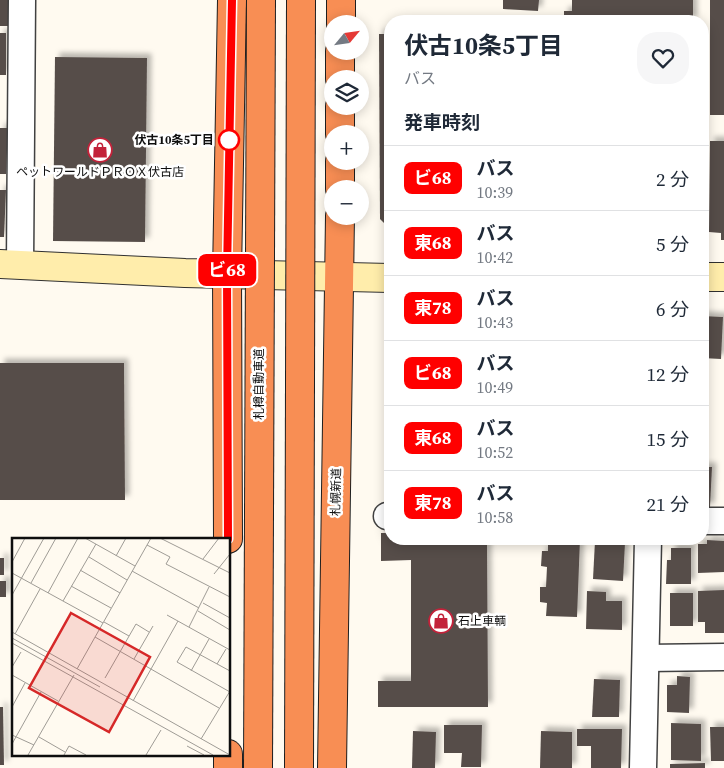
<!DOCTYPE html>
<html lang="ja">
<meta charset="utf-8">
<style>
:root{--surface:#fff;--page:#f6f6f7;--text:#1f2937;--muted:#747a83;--line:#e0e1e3}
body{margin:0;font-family:"Source Serif 4","Noto Sans JP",serif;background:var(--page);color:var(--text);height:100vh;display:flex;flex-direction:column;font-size:19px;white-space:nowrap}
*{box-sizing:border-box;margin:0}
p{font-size:16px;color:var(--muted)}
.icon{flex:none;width:28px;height:28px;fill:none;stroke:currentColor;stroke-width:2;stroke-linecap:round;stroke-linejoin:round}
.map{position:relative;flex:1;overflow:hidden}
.side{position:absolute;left:384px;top:15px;width:325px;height:530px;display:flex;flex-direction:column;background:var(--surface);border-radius:20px;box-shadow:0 2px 12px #0003}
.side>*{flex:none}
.badge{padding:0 10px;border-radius:8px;font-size:18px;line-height:32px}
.needle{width:32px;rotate:61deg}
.buttons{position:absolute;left:324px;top:15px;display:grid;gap:10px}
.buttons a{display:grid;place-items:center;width:45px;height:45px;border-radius:50%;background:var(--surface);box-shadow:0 2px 12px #0003;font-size:25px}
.map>.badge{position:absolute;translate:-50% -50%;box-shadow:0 0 0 2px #fff}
h2{padding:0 20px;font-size:19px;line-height:45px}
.round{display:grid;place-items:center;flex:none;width:52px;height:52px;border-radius:20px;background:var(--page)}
.head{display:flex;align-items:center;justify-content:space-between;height:85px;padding:0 20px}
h1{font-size:24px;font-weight:700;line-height:38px}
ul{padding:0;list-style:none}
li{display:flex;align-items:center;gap:15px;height:65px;padding:0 20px;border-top:1px solid var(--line)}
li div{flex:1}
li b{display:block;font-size:19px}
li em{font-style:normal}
li .badge{min-width:55px;font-weight:700;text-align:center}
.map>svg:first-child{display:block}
.building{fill:#574e4a;filter:url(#shadow)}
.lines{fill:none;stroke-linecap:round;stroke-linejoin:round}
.street-casing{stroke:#414141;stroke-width:29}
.secondary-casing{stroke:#303030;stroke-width:30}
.highway-casing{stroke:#1f1f1f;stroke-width:30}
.street{stroke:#fff;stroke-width:26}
.secondary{stroke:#ffedab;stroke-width:28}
.highway{stroke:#f88e54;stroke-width:28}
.highway-bridge-casing{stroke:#1f1f1f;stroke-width:30;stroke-linecap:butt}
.highway-bridge{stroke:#f88e54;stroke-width:28}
.line-casing{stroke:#fff;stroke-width:11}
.line{stroke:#f00;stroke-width:8}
.stop-dot{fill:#fff;stroke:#f00;stroke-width:2.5}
.labels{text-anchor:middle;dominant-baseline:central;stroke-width:5;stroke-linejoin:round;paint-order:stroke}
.stop-label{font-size:12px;font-weight:bold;fill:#0e0e0e;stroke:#fff;text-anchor:end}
.poi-label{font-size:12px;fill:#0e0e0e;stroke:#fff}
.street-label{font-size:12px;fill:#0e0e0e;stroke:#fff}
.inset-road{fill:none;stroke:#9f9c96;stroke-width:1}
.view{fill:#d62828;fill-opacity:0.15;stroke:#d62828;stroke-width:2.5}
.inset-edge{fill:none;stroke:#0e0e0e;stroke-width:2.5}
</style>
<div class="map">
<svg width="724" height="768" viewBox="0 0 724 768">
<defs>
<filter id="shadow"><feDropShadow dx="4.5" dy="-4.5" stdDeviation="2.5" flood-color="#0004"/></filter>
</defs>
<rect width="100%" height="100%" fill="#fffaf0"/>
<g class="building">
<rect x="0" y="0" width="9" height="26"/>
<polygon points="503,0 539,0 538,11 503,9"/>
<polygon points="572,0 693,0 693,21 564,21 564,11 572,11"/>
<rect x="710" y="0" width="14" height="115"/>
<rect x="0" y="33" width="6" height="42"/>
<polygon points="379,34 390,34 390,229 380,219"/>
<polygon points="55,57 147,58 145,242 53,241"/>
<polygon points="0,128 8,128 6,174 0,174"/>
<polygon points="710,141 724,141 724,240 721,240 721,233 709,232"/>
<polygon points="0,190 6,190 4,237 0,237"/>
<polygon points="702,316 723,317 721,359 702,358"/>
<polygon points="0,363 124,363 125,500 0,500"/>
<polygon points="702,467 712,467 710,507 702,507"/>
<polygon points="381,533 390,533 390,539 487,539 488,707 378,707 378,681 411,681 411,560 381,561"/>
<polygon points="548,539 580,539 577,617 546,616 547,603 540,602 540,587 546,587 547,567 541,566 542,551 548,551"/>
<polygon points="707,540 724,541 724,572 698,573 698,544 707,544"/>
<polygon points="595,541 625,543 623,581 593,579"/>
<polygon points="671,548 691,548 691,584 666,584 667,560 671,560"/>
<rect x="0" y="558" width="4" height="17"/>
<rect x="0" y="581" width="6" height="16"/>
<polygon points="724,590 724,633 705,633 705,622 698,622 698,591"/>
<polygon points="587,591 606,592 606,601 622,601 622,630 586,629"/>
<rect x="670" y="593" width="23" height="33"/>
<polygon points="677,676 690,677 689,713 667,712 667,685 677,685"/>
<polygon points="594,679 620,680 619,717 592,717"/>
<polygon points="0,707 3,707 4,765 0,765"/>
<polygon points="671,723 701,724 701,761 671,760"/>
<polygon points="444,725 482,725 481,767 461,767 462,753 444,753"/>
<polygon points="710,727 724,727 724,761 711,761"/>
<polygon points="577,729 622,729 621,768 591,768 591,746 577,746"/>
<polygon points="413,731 436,732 435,768 412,768"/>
<polygon points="541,731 572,732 572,768 540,768"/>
<polygon points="705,763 705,768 670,768 670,764"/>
</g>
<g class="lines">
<g class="street-casing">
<g id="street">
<polyline points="20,264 22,0"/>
<polyline points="387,516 390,516"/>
<polyline points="702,521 724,521"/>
<polyline points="646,658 724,657"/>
<polyline points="643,768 648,539"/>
</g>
</g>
<g class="secondary-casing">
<g id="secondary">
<polyline points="0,264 185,273 390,278"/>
<polyline points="702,277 724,277"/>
</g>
</g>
<g class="highway-casing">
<g id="highway">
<polyline points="341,24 341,0"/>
<polyline points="340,79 340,51"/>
<polyline points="340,134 340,106"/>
<polyline points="340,189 340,161"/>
<polyline points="228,539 227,273 232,0"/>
<polyline points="228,754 228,768"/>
<polyline points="332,768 340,216"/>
</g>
</g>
<use href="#street" class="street"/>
<use href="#secondary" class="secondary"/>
<use href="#highway" class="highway"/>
<g class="highway-bridge-casing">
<g id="highway-bridge">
<polyline points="258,768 261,0"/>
<polyline points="299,768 301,0"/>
</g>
</g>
<use href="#highway-bridge" class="highway-bridge"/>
</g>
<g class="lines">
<g class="line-casing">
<polyline id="line" points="228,539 227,273 232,0"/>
</g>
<use href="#line" class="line"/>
</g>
<defs>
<g id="shop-ring" transform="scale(1.25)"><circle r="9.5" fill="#fff" stroke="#c3223a" stroke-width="1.5"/><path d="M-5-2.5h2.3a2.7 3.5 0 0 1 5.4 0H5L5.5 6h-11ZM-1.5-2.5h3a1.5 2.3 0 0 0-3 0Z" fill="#c3223a"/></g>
</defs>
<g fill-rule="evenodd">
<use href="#shop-ring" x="100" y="150"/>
<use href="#shop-ring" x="441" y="621"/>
</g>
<circle class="stop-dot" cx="229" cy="140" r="10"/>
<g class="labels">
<g class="stop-label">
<text x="214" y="140">伏古10条5丁目</text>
</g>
<g class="poi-label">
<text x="100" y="172">ペットワールドＰＲＯＸ伏古店</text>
<text x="458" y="621" text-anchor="start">石上車輌</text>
</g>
<g class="street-label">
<text transform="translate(259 384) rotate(-90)">札樽自動車道</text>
<text transform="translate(336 492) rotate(-89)">札幌新道</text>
</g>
</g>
<g transform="translate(12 538)">
<rect width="218" height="218" fill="#fffaf0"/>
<path class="inset-road" d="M 73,0 L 123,28M 148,0 L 218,35M 135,7 L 158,19 L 154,26 L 218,59M 104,18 L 114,0M 77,19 L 115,42M 191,21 L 207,0M 0,24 L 13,0M 68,32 L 108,55M 120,33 L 187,70M 0,35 L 91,85M 202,36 L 218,16M 19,45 L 44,0M 59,48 L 99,70M 36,55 L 66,0M 0,57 L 32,0M 51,63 L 84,6M 191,65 L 218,80M 186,73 L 218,92M 155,77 L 218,112M 92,84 L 117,98M 177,89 L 197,49M 0,94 L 218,217M 3,96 L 28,51M 83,99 L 207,170M 0,100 L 88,149M 0,105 L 201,217M 122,121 L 141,88M 205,126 L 214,111M 0,129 L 9,114M 65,131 L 139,0M 179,133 L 197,101M 218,133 L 174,109 L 165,124 L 218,154M 0,137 L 46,163M 93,140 L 124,86 L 137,94M 121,163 L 166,83M 0,169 L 13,145M 0,197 L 22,207M 27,199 L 53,214M 189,201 L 218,153M 0,206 L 29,154M 175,208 L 192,217M 16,217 L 62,137M 52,217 L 57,208 L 74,217M 134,217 L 149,192"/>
<path class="view" d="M 59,75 L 138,119 L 97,194 L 17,150 Z"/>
<rect width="218" height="218" class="inset-edge"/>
</g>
</svg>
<div class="buttons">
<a><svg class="needle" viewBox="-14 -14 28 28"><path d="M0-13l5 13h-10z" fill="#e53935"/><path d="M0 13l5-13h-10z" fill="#747a83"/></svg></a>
<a><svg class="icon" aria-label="layers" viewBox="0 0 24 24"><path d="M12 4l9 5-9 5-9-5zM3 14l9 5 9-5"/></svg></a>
<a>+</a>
<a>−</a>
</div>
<b class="badge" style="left:227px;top:270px;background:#f00;color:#fff">ビ68</b>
<section class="side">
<div class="head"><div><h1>伏古10条5丁目</h1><p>バス</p></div><a class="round"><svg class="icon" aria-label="heart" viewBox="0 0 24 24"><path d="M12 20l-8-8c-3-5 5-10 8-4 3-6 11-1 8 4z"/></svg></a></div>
<h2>発車時刻</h2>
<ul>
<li><span class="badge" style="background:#f00;color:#fff">ビ68</span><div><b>バス</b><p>10:39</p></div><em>2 分</em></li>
<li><span class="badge" style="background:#f00;color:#fff">東68</span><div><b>バス</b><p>10:42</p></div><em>5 分</em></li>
<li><span class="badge" style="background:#f00;color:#fff">東78</span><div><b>バス</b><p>10:43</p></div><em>6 分</em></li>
<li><span class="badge" style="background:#f00;color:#fff">ビ68</span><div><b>バス</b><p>10:49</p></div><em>12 分</em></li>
<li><span class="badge" style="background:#f00;color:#fff">東68</span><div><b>バス</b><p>10:52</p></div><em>15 分</em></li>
<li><span class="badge" style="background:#f00;color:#fff">東78</span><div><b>バス</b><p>10:58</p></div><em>21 分</em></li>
</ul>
</section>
</div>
